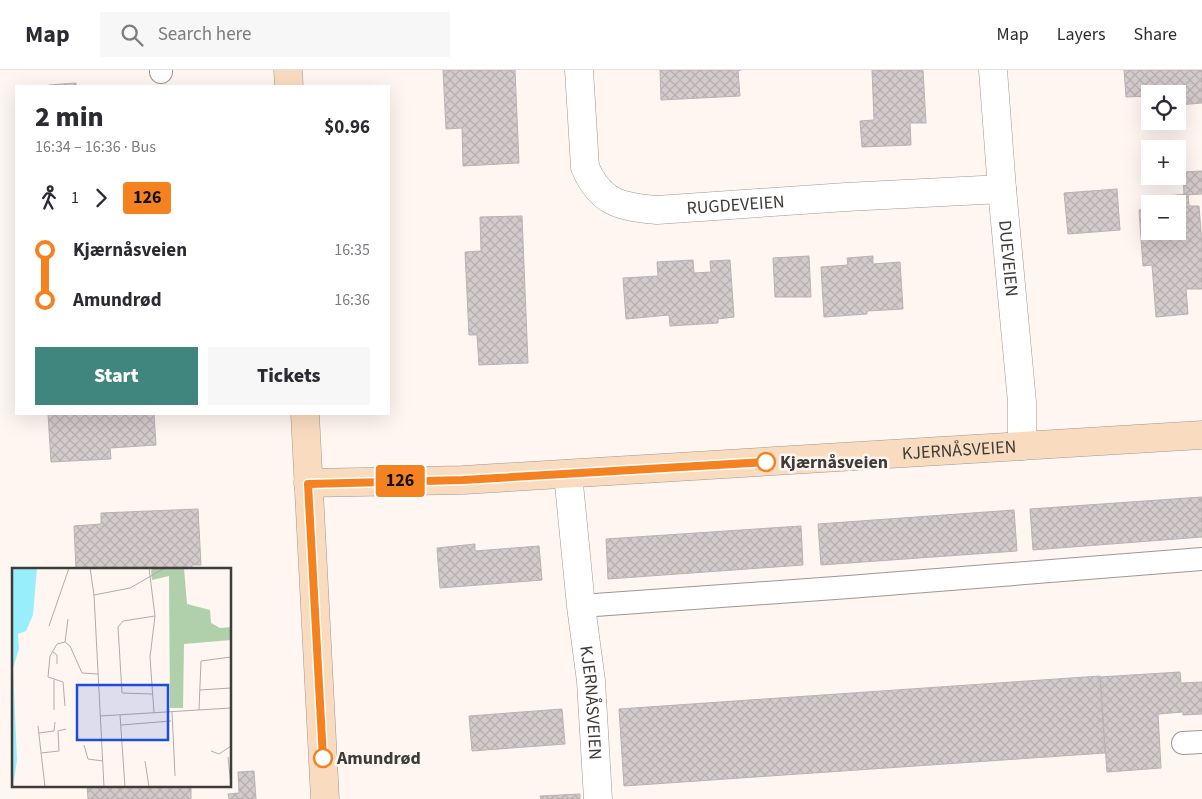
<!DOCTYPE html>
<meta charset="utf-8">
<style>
:root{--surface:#fff;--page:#f7f7f7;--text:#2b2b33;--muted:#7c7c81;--line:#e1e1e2;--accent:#40867f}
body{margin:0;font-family:"Source Sans 3",sans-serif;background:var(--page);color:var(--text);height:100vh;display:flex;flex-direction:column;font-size:19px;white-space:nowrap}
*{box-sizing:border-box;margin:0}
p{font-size:16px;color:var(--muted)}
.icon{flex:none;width:28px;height:28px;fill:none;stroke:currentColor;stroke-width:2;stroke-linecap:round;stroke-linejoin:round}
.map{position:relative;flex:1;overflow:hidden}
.details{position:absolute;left:15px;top:15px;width:375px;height:330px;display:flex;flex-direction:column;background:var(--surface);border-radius:0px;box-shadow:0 5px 20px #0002}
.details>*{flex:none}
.badge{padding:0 10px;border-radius:4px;font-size:18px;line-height:32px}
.buttons{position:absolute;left:1141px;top:15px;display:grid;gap:10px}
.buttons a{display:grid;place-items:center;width:45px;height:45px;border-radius:0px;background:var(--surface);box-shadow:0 5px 20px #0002;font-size:25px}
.map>.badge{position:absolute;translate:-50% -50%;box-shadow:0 0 0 2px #fff}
.legs{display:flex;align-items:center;gap:8px;height:55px;padding:0 20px;font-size:16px}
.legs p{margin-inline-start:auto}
.summary{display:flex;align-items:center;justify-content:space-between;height:85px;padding:0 20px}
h1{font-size:28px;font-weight:800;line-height:38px}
.button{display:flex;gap:10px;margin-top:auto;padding:10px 20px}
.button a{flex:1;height:58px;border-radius:0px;background:var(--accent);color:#fff;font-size:20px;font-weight:800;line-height:58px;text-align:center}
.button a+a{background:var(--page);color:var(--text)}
ul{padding:0 20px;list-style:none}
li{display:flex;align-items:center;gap:18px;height:50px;font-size:19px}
li i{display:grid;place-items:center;width:8px;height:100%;margin:0 6px;background:currentColor}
li i::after{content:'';width:12px;height:12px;margin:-6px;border:4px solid;border-radius:50%;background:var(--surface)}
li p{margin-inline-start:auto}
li:first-child i{background:linear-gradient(#0000 50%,currentColor 0)}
li:last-child i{background:linear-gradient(currentColor 50%,#0000 0)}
header{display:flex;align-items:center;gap:30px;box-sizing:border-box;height:70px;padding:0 25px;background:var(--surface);border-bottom:1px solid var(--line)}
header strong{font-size:24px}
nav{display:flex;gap:28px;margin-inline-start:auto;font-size:18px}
.search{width:350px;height:45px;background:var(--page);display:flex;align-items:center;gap:12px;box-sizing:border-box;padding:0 18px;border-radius:0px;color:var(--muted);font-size:19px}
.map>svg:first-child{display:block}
.building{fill:url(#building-cross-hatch);stroke:#bab1b3}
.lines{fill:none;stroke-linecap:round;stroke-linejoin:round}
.lane-casing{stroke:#9e9792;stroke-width:24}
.street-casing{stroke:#9e9792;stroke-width:29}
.secondary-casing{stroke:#9e9792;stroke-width:29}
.lane{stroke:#fff;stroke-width:22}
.street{stroke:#fff;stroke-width:28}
.secondary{stroke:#f9dcc0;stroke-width:28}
.line-1-casing{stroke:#fff;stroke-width:11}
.line-1{stroke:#f58220;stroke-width:8}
.stop-1-dot{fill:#fff;stroke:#f58220;stroke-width:2.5}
.labels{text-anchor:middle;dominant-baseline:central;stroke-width:5;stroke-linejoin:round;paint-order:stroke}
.street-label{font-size:18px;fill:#3e3b39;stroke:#fff6f1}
.stop-label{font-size:18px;font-weight:bold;fill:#3e3b39;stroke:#fff6f1;text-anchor:start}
.inset-road{fill:none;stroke:#b2aba7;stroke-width:1}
.view{fill:#1d4ed8;fill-opacity:0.15;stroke:#1d4ed8;stroke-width:2.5}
.inset-edge{fill:none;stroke:#3e3b39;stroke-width:2.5}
</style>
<header>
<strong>Map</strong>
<div class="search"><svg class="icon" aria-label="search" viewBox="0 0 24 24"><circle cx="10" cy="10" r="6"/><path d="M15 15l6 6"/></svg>Search here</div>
<nav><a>Map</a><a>Layers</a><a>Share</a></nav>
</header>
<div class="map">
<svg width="1202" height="729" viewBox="0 0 1202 729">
<defs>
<pattern id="building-cross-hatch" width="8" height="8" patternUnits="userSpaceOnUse" patternTransform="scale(1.25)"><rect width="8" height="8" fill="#d4cacc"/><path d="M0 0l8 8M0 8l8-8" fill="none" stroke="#b7aeb0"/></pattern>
</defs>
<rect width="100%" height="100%" fill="#fff6f1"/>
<g class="building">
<polygon points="443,0 515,0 519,93 463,96 462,58 446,59"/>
<polygon points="660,0 741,0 738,0 740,26 661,30"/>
<polygon points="872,0 923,0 926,53 910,53 911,75 862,77 860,51 874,50"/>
<polygon points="1124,0 1202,0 1202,33 1178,35 1178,24 1150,24 1150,26 1126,27"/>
<polygon points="76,13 76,16 49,16 49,15"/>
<polygon points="1202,101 1202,124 1184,125 1183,102"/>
<polygon points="1117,119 1120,160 1068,164 1064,123"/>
<polygon points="1188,124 1189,136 1199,136 1202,174 1202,219 1186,219 1188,244 1156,247 1152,195 1143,196 1139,140 1150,139 1150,161 1178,161 1178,134 1155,134 1154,127"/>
<polygon points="522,146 528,293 479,295 477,265 469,265 465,182 481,181 480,147"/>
<polygon points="809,186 811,227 775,227 773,188"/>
<polygon points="873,186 873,194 900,192 903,239 867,241 867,244 824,247 821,197 848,195 847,188"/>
<polygon points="693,190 694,203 711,202 710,191 730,190 734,247 718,249 718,253 670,256 669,245 626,249 623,208 658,206 657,192"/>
<polygon points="48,344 154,344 156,375 110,378 111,389 51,392"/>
<polygon points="1202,427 1202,467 1033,480 1030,439"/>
<polygon points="198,439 201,495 192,495 192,499 76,499 74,456 101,454 101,443"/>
<polygon points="1014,440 1017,481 821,495 818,454"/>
<polygon points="801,456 803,495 608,509 606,469"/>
<polygon points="475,474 475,481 539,476 542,510 440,518 437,478"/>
<polygon points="1180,602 1181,613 1202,612 1202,644 1183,645 1183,642 1158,644 1161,698 1107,702 1100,607"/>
<polygon points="1100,606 1105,683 624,716 619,639"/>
<polygon points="562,639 565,674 472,681 469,646"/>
<polygon points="254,701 256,729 229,729 228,724 239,723 238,702"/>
<polygon points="87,715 191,715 191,729 88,729"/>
<polygon points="580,724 580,729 541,729 540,726"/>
</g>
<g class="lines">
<g class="lane-casing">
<g id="lane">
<polyline points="161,0 161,2"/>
<polyline points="581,536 849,517 1202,489"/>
<polyline points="1183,673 1202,672"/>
</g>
</g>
<g class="street-casing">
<g id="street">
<path id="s1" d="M 579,0 L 585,97 C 600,133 621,137 657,140 L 846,127 L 1002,119"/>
<path id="s2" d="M 993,0 L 1002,119 L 1022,332 L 1022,376"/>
<path id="s3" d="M 568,404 L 581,536 L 591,611 L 598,729"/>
</g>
</g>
<g class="secondary-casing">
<g id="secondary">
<polyline points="288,0 289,16"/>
<polyline points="305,344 325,729"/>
<path id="s4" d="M 308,413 L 463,410 L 1202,365"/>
</g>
</g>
<use href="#lane" class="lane"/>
<use href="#street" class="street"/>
<use href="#secondary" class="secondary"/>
</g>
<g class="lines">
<g class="line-1-casing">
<polyline id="line-1" points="323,688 308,414 463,410 766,392"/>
</g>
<use href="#line-1" class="line-1"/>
</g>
<g class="stop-1-dot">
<circle cx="766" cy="392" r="9"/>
<circle cx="323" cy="688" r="9"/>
</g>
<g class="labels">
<g class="street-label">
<text stroke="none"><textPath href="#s1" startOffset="266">RUGDEVEIEN</textPath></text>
<text stroke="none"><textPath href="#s2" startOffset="189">DUEVEIEN</textPath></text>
<text stroke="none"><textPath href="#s4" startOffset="652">KJERNÅSVEIEN</textPath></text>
<text stroke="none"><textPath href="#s3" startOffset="230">KJERNÅSVEIEN</textPath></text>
</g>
<g class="stop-label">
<text x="780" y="392">Kjærnåsveien</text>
<text x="337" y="688">Amundrød</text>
</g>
</g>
<g transform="translate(12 498)">
<rect width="219" height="219" fill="#fff6f1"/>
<path d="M 143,0 L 172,0 L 175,36 L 198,42 L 199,55 L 208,60 L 219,59 L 219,72 L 172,76 L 171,140 L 158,140 L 157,8 L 140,12 L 139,2 Z" fill="#b0d0ab"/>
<path d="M 0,0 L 25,0 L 21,47 L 14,63 L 6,66 L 7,81 L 1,100 L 5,192 L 1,219 Z" fill="#98effb"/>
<path class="inset-road" d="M 78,0 L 82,27 L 92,219M 137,0 L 143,48 L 138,89 L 142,145M 82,27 L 118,20 L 153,0M 37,58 L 57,0M 53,74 L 56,51M 40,83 L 45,87 L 45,96M 188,122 L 219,120M 141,126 L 110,125 L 106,59 L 111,53 L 143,48M 53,138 L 51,114 L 36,109 L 38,88 L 45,76 L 53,74 L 58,78 L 70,105 L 86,106M 42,142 L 42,112M 187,142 L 189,93 L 219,89M 160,144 L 163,208M 108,147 L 113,219M 88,148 L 219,140M 109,157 L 159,153M 26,158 L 33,219M 27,165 L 42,163 L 43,154M 72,177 L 76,191 L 91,193M 199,183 L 207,186 L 219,178M 29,185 L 47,183 L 46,163 L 54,161M 216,189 L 219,217M 133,193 L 137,219"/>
<path class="view" d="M 65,117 L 156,117 L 156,172 L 65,172 Z"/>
<rect width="219" height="219" class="inset-edge"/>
</g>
</svg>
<div class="buttons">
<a><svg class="icon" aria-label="locate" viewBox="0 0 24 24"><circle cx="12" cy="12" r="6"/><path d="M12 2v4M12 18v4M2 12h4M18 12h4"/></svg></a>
<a>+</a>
<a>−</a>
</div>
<b class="badge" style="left:400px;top:411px;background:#f58220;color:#111">126</b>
<section class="details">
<div class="summary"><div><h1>2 min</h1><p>16:34 – 16:36 · Bus</p></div><b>$0.96</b></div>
<div class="legs"><svg class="icon" aria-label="walk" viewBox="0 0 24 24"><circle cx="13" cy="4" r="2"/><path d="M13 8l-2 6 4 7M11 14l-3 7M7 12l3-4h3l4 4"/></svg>1<svg class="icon" aria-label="forward" viewBox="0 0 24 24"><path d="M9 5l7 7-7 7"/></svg><b class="badge" style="background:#f58220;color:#111">126</b></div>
<ul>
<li><i style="color:#f58220"></i><b>Kjærnåsveien</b><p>16:35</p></li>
<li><i style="color:#f58220"></i><b>Amundrød</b><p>16:36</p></li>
</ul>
<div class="button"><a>Start</a><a>Tickets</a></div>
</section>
</div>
